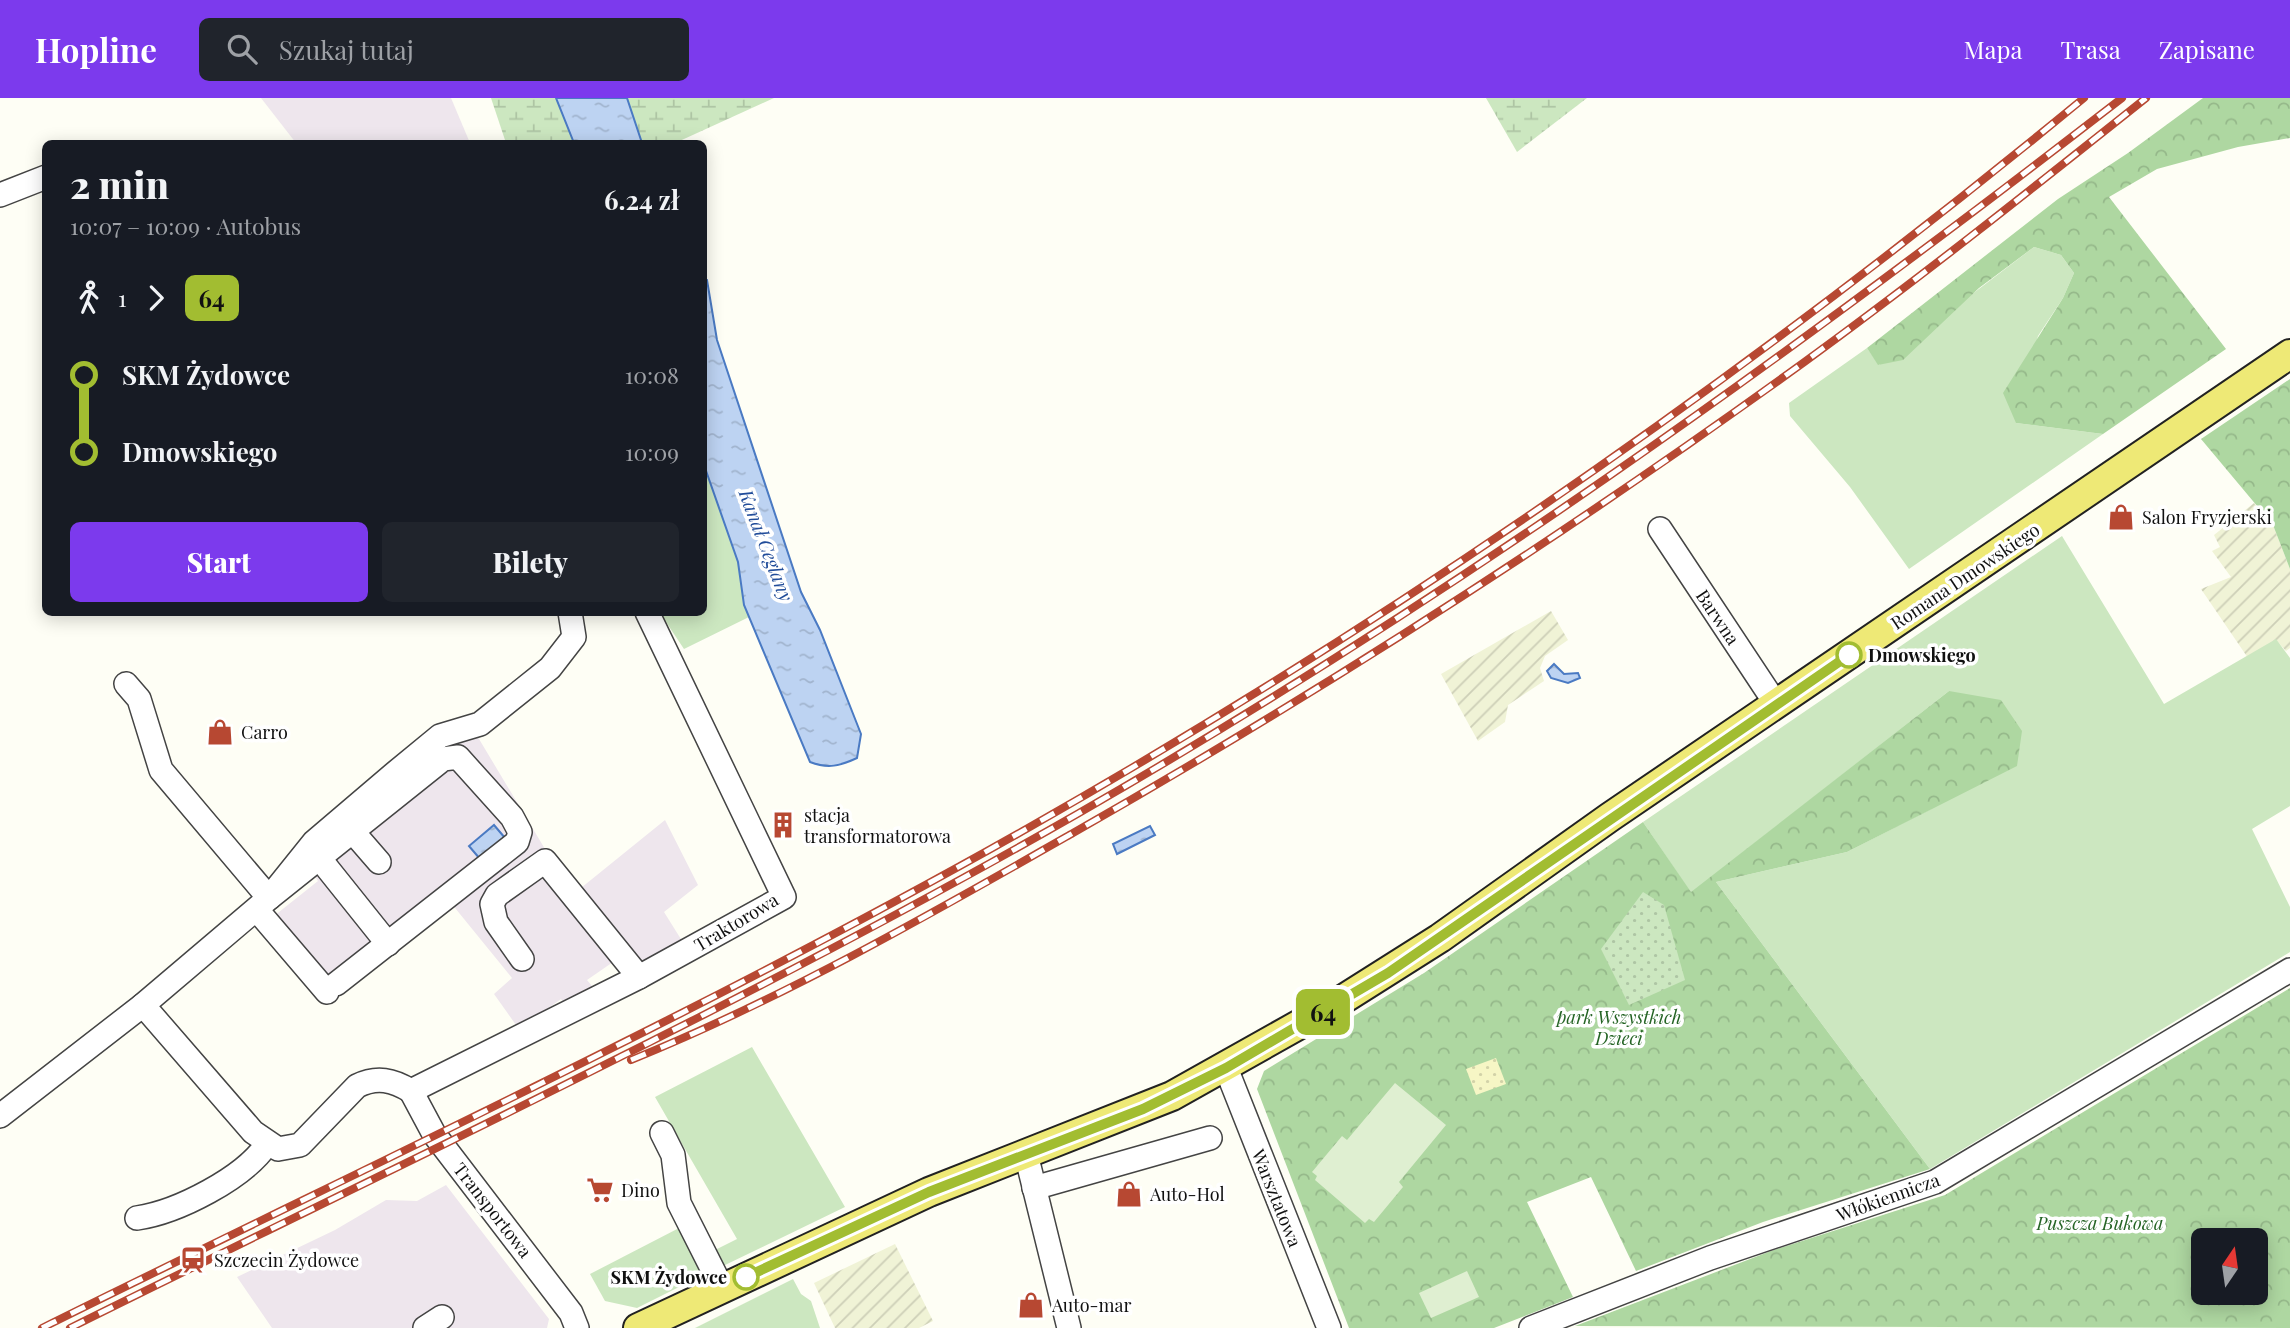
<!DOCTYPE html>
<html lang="pl">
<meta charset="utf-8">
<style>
:root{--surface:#171b24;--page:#20242c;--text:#f1f3f6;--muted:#9ea1a6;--accent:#7c3aed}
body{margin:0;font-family:"Playfair Display",serif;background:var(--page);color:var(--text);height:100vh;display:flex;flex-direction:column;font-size:26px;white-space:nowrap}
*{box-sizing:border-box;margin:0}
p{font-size:23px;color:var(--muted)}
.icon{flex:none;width:38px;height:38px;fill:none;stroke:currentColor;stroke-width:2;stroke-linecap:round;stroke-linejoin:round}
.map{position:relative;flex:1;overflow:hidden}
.drawer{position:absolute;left:42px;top:42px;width:665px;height:476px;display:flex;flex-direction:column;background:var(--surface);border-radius:10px;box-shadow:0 4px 18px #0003}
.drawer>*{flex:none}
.badge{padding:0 14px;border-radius:10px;font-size:24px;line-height:46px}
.needle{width:46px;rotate:13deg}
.fabs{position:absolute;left:2191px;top:1130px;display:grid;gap:14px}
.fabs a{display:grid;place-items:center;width:77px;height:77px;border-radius:10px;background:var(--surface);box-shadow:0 4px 18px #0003;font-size:35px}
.map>.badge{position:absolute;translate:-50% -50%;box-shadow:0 0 0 4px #fff}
.legs{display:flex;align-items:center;gap:10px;height:77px;padding:0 28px;font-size:23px}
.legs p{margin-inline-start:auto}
.head{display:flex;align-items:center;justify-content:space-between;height:119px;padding:0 28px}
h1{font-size:38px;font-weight:800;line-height:52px}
.primary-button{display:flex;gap:14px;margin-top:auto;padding:14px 28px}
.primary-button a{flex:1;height:80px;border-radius:10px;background:var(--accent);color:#fff;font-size:28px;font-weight:800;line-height:80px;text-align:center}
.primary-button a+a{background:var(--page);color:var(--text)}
ul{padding:0 28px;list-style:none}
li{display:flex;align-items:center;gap:24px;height:77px;font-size:26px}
li i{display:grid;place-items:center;width:10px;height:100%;margin:0 9px;background:currentColor}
li i::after{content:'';width:18px;height:18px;margin:-9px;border:5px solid;border-radius:50%;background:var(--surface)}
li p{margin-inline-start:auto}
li:first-child i{background:linear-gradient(#0000 50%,currentColor 0)}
li:last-child i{background:linear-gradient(currentColor 50%,#0000 0)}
header{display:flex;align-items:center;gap:42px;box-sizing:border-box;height:98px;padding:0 35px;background:var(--accent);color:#fff}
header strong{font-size:33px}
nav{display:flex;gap:38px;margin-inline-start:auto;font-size:24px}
.search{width:490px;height:63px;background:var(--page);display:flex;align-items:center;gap:18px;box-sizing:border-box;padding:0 24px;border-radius:10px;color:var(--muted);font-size:26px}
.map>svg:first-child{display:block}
.industrial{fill:#eee6ed}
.farmland{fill:url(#farmland-furrows)}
.grass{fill:#cce7c0}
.forest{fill:url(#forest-crowns);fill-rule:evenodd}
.wetland{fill:url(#wetland-marsh)}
.sand{fill:url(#sand-dots)}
.park{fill:url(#park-dots)}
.pitch{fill:#dfefd1}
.water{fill:url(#water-ripples);stroke:#4a7ac3;stroke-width:2}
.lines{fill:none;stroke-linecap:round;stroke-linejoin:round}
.minor-casing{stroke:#444;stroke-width:26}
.major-casing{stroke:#222;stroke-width:32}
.minor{stroke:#fff;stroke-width:23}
.major{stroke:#eee976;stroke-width:28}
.rail-casing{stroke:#b74832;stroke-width:8}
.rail{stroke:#fff;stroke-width:5;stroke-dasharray:16;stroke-linecap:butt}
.line-1-casing{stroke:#fff;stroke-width:16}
.line-1{stroke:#a2bd31;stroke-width:10}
.stop-1-dot{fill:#fff;stroke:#a2bd31;stroke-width:3.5}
.labels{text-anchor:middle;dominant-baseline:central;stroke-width:7;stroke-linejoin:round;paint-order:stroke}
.poi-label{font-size:18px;fill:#111;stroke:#fff;text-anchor:start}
.street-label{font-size:18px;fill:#111;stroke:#fff}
.stop-label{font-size:18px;font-weight:bold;fill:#111;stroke:#fff;text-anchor:start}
.park-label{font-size:18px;font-style:italic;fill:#256425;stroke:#fff}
.water-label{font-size:19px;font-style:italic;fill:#224d9a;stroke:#fff}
</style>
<header>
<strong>Hopline</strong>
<div class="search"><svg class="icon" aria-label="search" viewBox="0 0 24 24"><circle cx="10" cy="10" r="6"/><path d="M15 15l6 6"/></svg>Szukaj tutaj</div>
<nav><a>Mapa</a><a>Trasa</a><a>Zapisane</a></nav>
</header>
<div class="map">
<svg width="2290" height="1230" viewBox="0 0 2290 1230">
<defs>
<pattern id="farmland-furrows" width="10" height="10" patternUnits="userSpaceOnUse" patternTransform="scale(1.75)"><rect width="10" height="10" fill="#f0f3d6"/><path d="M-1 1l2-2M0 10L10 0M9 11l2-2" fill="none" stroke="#cdcfb7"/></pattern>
<pattern id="forest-crowns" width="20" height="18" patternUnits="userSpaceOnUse" patternTransform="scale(1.75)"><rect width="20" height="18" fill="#aed7a1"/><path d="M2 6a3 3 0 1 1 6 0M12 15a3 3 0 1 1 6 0" fill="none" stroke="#95b88a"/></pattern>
<pattern id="wetland-marsh" width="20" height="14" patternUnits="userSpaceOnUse" patternTransform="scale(1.75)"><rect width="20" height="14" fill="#cce7c0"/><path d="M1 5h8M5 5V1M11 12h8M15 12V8" fill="none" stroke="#aec5a4"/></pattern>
<pattern id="sand-dots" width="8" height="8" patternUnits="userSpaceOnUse" patternTransform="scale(1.75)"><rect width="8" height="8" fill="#f6f6c5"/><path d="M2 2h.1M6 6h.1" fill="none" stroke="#d2d2a8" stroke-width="1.8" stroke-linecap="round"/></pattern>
<pattern id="park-dots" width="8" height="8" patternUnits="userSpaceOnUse" patternTransform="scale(1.75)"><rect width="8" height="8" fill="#cce7c0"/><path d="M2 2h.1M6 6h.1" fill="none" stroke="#aec5a4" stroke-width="1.8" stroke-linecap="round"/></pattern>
<pattern id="water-ripples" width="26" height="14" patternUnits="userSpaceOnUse" patternTransform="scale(1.75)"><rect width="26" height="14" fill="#bdd3f2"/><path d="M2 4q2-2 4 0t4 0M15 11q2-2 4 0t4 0" fill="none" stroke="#a1b4ce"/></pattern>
</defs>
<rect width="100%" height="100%" fill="#fefef5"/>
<g class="industrial">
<polygon points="261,0 451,0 470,45 296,45"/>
<polygon points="476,636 545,751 576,794 665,722 698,787 664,814 684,846 642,867 616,862 587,882 592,888 565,908 561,901 532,922 516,927 494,896 512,880 451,805 339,898 274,818 318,783 305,765 442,647"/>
<polygon points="446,1087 549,1221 547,1230 272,1230 237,1179 335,1132 386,1102 417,1103"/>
</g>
<g class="farmland">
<polygon points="2254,405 2273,427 2290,471 2290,550 2286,553 2276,542 2248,560 2201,491 2231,479 2212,453 2220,449 2214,437"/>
<polygon points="1551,513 1568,542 1545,558 1540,570 1544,583 1508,607 1505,624 1478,643 1441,576"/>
<polygon points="895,1146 933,1223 919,1230 835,1230 814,1185"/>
</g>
<g class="grass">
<polygon points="2034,149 2061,157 2074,175 2063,200 2038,238 2016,325 2103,336 1909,471 1850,389 1790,318 1789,305 1867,250 1879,267"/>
<polygon points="704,367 738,464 749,519 684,551 660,515 704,514"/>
<polygon points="2062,438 2164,606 2276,541 2290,560 2290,708 2252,731 2290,809 2290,854 1930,1071 1716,784 1847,754 1931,711 1949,593 1691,795 1643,724"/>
<polygon points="752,949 845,1109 723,1168 715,1152 737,1141 655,999"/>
<polygon points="681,1129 705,1176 637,1210 605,1203 590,1176"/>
<polygon points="793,1181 801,1196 811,1203 820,1230 695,1230"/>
</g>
<g class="forest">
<polygon points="2203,0 2290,0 2290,40 2238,49 2157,71 2109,99 2226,251 2103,336 2016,325 2003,295 2063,200 2074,175 2061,157 2034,149 1979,190 1903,262 1878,267 1867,250 2058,101 2128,55"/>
<polygon points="2290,281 2290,471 2273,427 2201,341"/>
<polygon points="1949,593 2001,602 2022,633 2017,668 1847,754 1716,784 1930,1071 1763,1124 1636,1173 1591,1079 1527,1104 1573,1199 1494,1230 1349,1230 1257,991 1264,973 1424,875 1643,724 1691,794"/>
<path d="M 2290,890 L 2290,1230 L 1575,1228 L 1771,1153 L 1945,1097 ZM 2203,1143 L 2256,1143 L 2256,1195 L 2203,1195 Z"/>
</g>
<g class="wetland">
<polygon points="491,0 556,0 574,45 506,45"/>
<polygon points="627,0 774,0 673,46 642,45"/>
<polygon points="1486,0 1587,0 1517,54"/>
</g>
<polygon class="sand" points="1496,960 1506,986 1476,997 1466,971"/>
<polygon class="park" points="1643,794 1664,807 1685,882 1629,907 1601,851"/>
<g class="pitch">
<polygon points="1395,985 1446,1027 1399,1084 1403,1089 1374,1124 1369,1121 1365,1125 1315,1082 1317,1078 1312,1074 1342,1038 1347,1042"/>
<polygon points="1467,1173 1479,1199 1431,1220 1419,1195"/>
</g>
<g class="water">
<polygon points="556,0 627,0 642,45 574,45"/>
<path d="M 704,181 L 707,182 L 717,242 L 801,494 L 820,532 L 861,636 L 857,660 C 840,668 828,671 810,664 L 744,507 L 738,464 L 704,367 Z"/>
<polygon points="1554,566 1564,576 1578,575 1580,580 1568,585 1551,580 1547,573"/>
<polygon points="494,727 505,740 480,761 469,748"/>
<polygon points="1150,728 1155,737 1117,756 1113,746"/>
</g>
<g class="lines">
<g class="minor-casing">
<g id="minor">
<polyline points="0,97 46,79"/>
<polyline points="1660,431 1776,606"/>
<polyline points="126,586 139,601 161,672 269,800 314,744 395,675 440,638 480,626 550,570 574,539 570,514"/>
<polyline points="353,734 379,764"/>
<polyline points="320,761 388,846"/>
<polyline points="257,812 327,894"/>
<polyline points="522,861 496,824 492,806 497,797 545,763 639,879"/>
<path d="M 336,886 L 517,744 L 520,734 L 512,719 L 458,659 L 443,661 L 269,800 L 143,907 L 253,1034 L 278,1051 L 300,1047 L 357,988 C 377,978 393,982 411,993"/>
<polyline points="1226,970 1329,1230"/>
<polyline points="411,993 639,879 784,799 647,514"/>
<polyline points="411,993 434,1036 571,1215 577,1230"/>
<polyline points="0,1018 143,907"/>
<polyline points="662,1035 673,1057 679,1105 722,1190"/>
<polyline points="1026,1056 1069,1230"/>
<polyline points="1034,1090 1210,1040"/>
<path d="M 137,1120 C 178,1114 244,1080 267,1046"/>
<polyline points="425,1230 442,1219"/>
<polyline points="1531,1230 1710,1160 1935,1084 2290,872"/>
</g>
</g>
<g class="major-casing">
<polyline id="major" points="638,1230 929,1094 1172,998 1334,907 1440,840 1610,719 2290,256"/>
</g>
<use href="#minor" class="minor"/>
<use href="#major" class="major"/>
<g class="rail-casing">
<g id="rail">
<path d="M 631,962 C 784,900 929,817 1073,735 C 1324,592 1568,435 1803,265 C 1920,180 2033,90 2146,0"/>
<path d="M 42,1230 C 372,1066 707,912 1028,730 C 1401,518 1753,273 2084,0"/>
<path d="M 70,1230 C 408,1062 751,903 1079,715 C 1449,502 1785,261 2122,0"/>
</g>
</g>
<use href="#rail" class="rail"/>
</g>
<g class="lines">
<g class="line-1-casing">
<polyline id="line-1" points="746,1179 929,1094 1143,1011 1226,970 1388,875 1849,557"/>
</g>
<use href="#line-1" class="line-1"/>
</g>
<defs>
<g id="shop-bare" transform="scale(2.1)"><path d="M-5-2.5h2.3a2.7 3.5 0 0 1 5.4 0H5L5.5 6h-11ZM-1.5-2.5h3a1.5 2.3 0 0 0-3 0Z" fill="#b74832" stroke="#fff" stroke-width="2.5" paint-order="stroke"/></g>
<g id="building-bare" transform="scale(2.1)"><path d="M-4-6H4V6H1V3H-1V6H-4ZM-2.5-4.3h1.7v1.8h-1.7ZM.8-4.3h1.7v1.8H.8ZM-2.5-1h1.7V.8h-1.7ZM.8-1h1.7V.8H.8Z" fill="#b74832" stroke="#fff" stroke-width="2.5" paint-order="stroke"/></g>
<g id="supermarket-bare" transform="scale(2.1)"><path d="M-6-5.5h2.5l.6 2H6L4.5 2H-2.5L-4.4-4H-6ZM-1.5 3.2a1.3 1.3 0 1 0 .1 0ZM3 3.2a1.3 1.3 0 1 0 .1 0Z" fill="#b74832" stroke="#fff" stroke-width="2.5" paint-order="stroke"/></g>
<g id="station-bare" transform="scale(2.1)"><path d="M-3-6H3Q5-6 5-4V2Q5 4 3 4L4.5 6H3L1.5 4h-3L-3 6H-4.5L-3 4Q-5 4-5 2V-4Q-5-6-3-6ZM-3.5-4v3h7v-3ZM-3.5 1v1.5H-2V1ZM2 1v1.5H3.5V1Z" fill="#b74832" stroke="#fff" stroke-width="2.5" paint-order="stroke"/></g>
</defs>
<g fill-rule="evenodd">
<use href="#shop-bare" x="2121" y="419"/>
<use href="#shop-bare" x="220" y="634"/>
<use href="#building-bare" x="783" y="727"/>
<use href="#supermarket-bare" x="600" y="1092"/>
<use href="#shop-bare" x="1129" y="1096"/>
<use href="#station-bare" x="193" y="1162"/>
<use href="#shop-bare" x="1031" y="1207"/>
</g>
<g class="stop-1-dot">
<circle cx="1849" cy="557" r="12"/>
<circle cx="746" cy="1179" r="12"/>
</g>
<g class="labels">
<g class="poi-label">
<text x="2142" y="419">Salon Fryzjerski</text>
<text x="241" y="634">Carro</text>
<text x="804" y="717">stacja<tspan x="804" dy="21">transformatorowa</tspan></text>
<text x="621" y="1092">Dino</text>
<text x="1150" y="1096">Auto-Hol</text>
<text x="214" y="1162">Szczecin Żydowce</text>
<text x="1052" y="1207">Auto-mar</text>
</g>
<g class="street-label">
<text transform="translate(1965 478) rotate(-34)">Romana Dmowskiego</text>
<text transform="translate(1718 519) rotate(56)">Barwna</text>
<text transform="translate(736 824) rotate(-31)">Traktorowa</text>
<text transform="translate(1888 1099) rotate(-20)">Włókiennicza</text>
<text transform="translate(1277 1100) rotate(68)">Warsztatowa</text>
<text transform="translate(493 1112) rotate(52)">Transportowa</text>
</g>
<g class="stop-label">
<text x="1868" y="557">Dmowskiego</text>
<text x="727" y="1179" text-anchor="end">SKM Żydowce</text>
</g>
<g class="park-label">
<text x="1619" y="919">park Wszystkich<tspan x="1619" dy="21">Dzieci</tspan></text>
<text x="2100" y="1125">Puszcza Bukowa</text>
</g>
<g class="water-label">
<text transform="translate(767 447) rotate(69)">Kanał Ceglany</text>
</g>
</g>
</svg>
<div class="fabs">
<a><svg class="needle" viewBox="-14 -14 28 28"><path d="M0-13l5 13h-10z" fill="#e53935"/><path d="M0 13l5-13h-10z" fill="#9ea1a6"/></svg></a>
</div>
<b class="badge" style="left:1323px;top:914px;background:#a2bd31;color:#111">64</b>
<section class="drawer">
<div class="head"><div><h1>2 min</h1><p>10:07 – 10:09 · Autobus</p></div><b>6.24 zł</b></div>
<div class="legs"><svg class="icon" aria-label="walk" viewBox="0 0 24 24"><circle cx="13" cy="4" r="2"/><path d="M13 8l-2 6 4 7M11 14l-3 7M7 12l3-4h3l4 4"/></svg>1<svg class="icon" aria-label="forward" viewBox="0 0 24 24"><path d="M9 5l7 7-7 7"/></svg><b class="badge" style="background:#a2bd31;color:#111">64</b></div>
<ul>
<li><i style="color:#a2bd31"></i><b>SKM Żydowce</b><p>10:08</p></li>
<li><i style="color:#a2bd31"></i><b>Dmowskiego</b><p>10:09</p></li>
</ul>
<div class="primary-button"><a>Start</a><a>Bilety</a></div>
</section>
</div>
